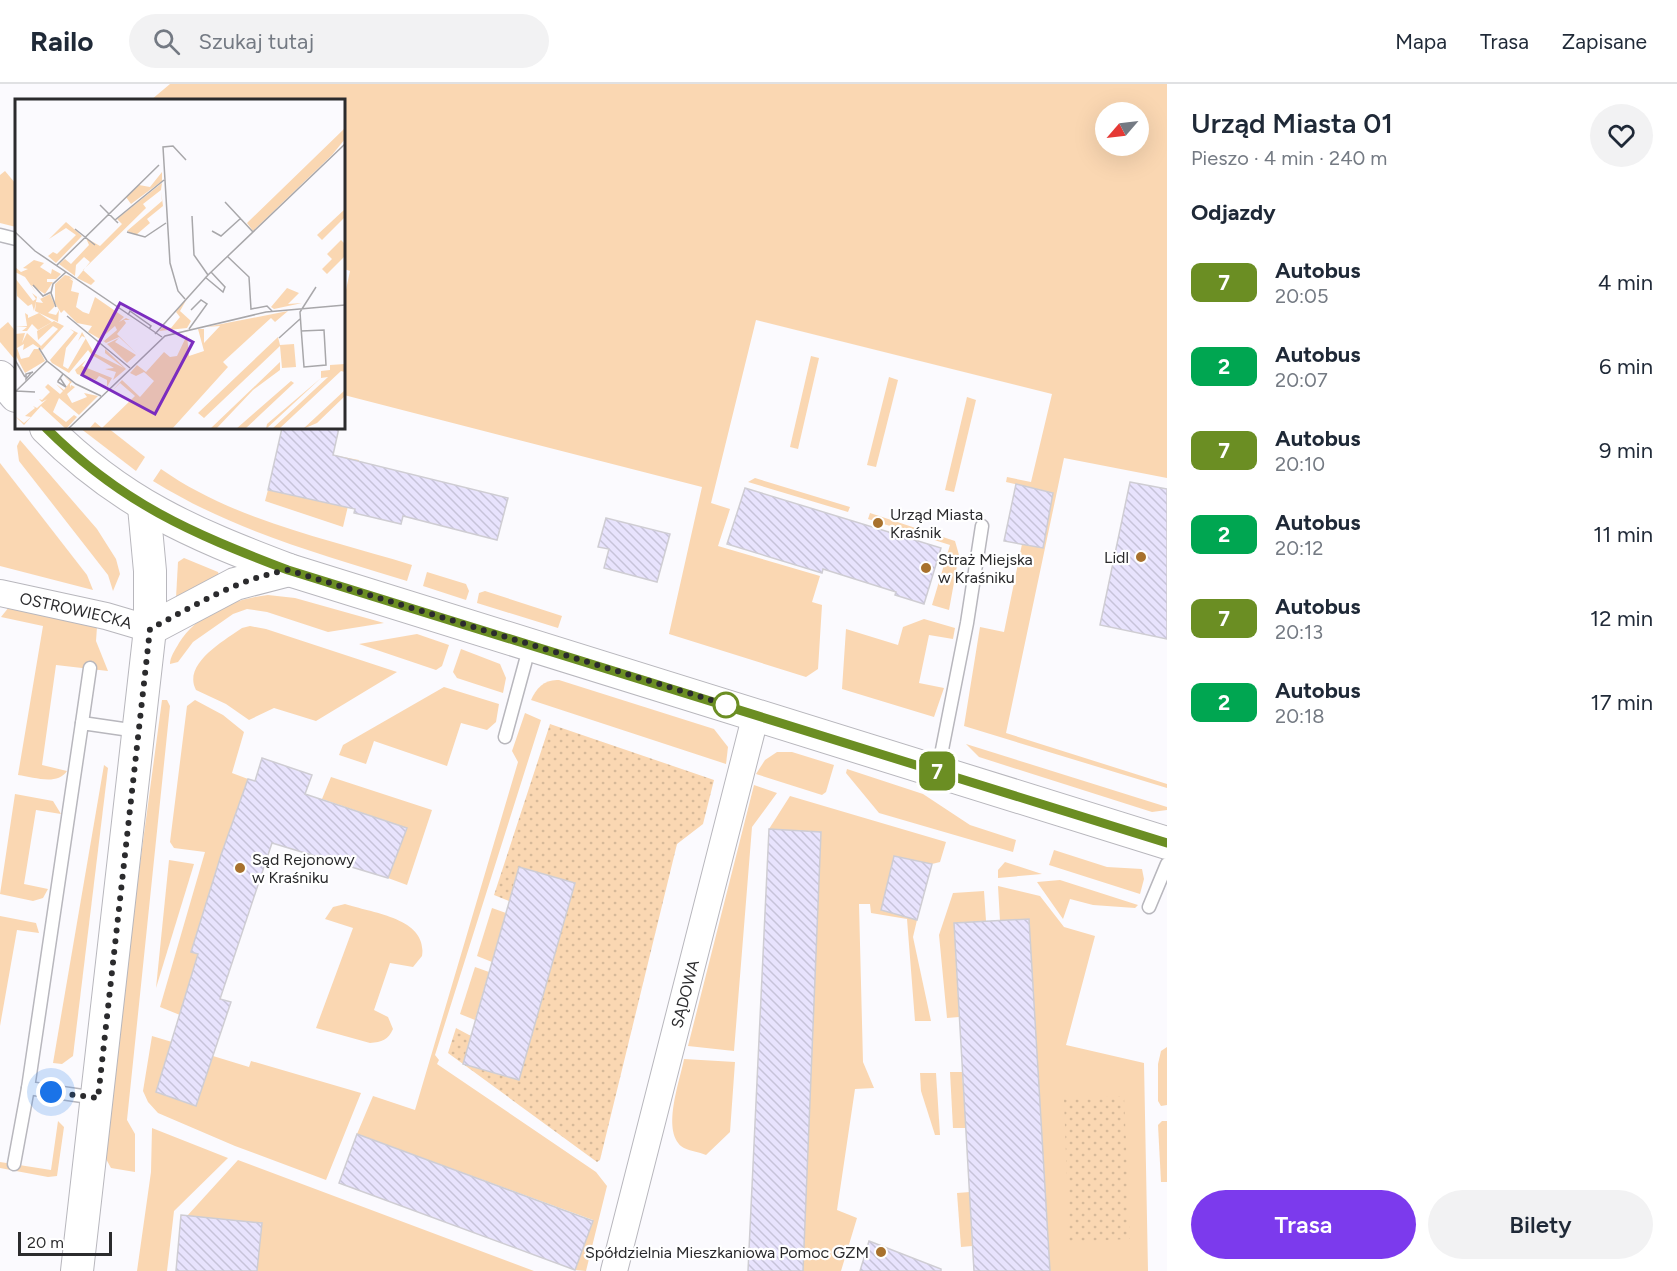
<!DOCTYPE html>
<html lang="pl">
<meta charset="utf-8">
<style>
:root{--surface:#fff;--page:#f2f2f3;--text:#1f2937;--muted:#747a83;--line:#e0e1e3;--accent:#7c3aed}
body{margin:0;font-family:Figtree,sans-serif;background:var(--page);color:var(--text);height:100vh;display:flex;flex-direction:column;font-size:22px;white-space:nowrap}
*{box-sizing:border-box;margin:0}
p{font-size:20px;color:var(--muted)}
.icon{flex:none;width:33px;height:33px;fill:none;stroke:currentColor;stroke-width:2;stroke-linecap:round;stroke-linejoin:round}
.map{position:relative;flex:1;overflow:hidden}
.panel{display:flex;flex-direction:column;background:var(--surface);width:510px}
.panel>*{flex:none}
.badge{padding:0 12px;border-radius:9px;font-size:21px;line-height:39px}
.needle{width:39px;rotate:242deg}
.fabs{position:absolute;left:1095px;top:18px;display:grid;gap:12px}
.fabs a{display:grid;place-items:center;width:54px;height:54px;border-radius:50%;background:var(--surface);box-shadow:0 6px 24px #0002;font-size:30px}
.scale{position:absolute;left:18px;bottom:15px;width:94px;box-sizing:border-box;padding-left:6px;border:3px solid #2b2b2d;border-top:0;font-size:16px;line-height:21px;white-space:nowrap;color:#2b2b2d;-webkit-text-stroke:4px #fff;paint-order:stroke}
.you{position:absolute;width:30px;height:30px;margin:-15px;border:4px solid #fff;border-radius:50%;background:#1a73e8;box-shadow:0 0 0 9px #1a73e833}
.map>.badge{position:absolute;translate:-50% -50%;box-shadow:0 0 0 3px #fff}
h2{padding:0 24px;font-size:22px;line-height:54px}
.round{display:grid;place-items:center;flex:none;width:63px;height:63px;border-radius:32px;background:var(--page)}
.head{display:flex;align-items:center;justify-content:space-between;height:102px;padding:0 24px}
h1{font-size:28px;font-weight:600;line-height:45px}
.cta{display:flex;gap:12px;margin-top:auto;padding:12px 24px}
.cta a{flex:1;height:69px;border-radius:36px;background:var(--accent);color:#fff;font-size:24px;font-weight:600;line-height:69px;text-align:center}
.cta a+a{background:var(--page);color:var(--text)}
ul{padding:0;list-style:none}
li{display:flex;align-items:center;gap:18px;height:84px;padding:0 24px}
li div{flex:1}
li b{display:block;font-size:22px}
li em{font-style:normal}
li .badge{min-width:66px;font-weight:700;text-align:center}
header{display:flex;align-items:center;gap:36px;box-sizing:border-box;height:84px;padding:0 30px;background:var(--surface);border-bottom:2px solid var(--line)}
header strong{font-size:28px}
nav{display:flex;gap:33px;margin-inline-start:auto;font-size:21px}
.search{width:420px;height:54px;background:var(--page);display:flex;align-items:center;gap:15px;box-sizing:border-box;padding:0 21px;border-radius:33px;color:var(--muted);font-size:22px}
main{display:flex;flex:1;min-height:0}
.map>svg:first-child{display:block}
.grass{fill:#fad7b2;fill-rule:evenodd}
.park{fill:url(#park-dots)}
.building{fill:url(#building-back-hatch);stroke:#cfcdd3;stroke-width:1.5}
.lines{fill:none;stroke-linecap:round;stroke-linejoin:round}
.service-casing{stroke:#b8b7bd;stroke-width:15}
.minor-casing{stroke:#b8b7bd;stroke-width:28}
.tertiary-casing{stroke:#b8b7bd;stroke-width:34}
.service{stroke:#fff;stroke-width:12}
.minor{stroke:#fff;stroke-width:26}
.tertiary{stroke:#fff;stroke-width:32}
.line-casing{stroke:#fff;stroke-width:14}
.line{stroke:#6b8e23;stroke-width:9}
.walk{stroke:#2b2b2d;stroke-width:6;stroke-dasharray:0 10.8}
.poi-dot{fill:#a8712d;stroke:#fff;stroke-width:2}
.stop-dot{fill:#fff;stroke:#6b8e23;stroke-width:3}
.labels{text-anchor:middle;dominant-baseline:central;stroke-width:4.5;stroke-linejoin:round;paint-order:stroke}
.poi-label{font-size:16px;fill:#2b2b2d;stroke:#fff;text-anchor:start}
.street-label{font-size:16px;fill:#2b2b2d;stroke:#fff}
.inset-road{fill:none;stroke:#a8a7aa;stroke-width:1.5}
.view{fill:#7b2cbf;fill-opacity:0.15;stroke:#7b2cbf;stroke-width:3}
.inset-edge{fill:none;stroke:#2b2b2d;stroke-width:3}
</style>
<header>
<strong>Railo</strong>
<div class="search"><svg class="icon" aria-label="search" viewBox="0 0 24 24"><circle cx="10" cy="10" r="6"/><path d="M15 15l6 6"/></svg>Szukaj tutaj</div>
<nav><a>Mapa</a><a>Trasa</a><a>Zapisane</a></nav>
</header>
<main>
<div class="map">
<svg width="1167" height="1187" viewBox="0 0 1167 1187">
<defs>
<pattern id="park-dots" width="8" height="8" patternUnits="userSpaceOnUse" patternTransform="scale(1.5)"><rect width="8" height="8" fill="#fad7b2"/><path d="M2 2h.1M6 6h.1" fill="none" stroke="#d6b999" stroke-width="1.8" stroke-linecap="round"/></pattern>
<pattern id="building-back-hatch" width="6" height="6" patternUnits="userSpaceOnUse" patternTransform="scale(1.5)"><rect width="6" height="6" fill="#e8e3fd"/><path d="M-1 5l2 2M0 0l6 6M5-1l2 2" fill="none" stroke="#c7c3d9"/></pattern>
</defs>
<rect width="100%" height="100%" fill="#fbfafe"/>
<g class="grass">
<path d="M 170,0 L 1167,0 L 1167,394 L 1064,374 L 1006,649 L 1167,700 L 1167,704 L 964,642 L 980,543 L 1004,548 L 1022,460 L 1043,464 L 1053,409 L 1006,398 L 1007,393 L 1031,398 L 1052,310 L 756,236 L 711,419 L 730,425 L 718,462 L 820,492 L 812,518 L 822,521 L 818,585 L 806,593 L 669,550 L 702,403 L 344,311 L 344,215 L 350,187 L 344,185 L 344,16 L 151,16 ZM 1106,28 L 1138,28 L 1138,62 L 1106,62 Z"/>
<polygon points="5,87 16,100 16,143 0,139 0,91"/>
<polygon points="8,238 16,248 16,277 0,258 0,245"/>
<polygon points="811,272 819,274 798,365 790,363"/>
<polygon points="889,293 898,296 876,383 867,381"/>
<polygon points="967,313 976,316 954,408 945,406"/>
<polygon points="80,344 108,344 145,373 136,387"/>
<polygon points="20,356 97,445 116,475 120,490 113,507 108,491 19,377 17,362"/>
<polygon points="333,371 359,376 343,443 265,417 268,406 324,418"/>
<polygon points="0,379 87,491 93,506 0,482"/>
<path d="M 161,385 C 235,437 328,455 412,481 L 407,497 C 317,469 234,447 153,397 Z"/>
<polygon points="755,394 850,423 848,428 748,398"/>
<polygon points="870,429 955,457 959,471 949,526 932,521 950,461 868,435"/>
<polygon points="184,474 218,488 219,491 176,514 178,478"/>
<polygon points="427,488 466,500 469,507 466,516 423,502"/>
<polygon points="485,507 562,532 558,544 477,519 479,509"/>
<path d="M 268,511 L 295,514 L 384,539 L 328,548 L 267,528 L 247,525 L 233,530 L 193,558 L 178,578 L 170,580 C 170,573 175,566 179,559 C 199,528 234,515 268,511 Z"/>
<path d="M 9,523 L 97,543 L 96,557 L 108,587 L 56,581 L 42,681 L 67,687 C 57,702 34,693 18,691 L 43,542 L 1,533 Z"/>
<polygon points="924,535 955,544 953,555 929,551 919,599 944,604 934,633 842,605 846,545 898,561 903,543"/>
<path d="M 250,542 L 266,545 L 397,588 L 316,637 L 274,624 L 249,636 L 226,620 L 196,606 C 182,580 225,556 242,544 Z"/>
<polygon points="417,550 449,561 442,582 436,586 359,560"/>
<polygon points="461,565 500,580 506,594 503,609 457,594 453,588"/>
<path d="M 559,596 L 714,645 L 728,663 L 726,680 L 531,616 C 536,604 545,595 559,596 Z"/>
<polygon points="444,603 499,620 496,638 487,646 461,639 447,682 374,657 366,680 339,671 343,661"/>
<polygon points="162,616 167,616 170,622 127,1036 135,1050 135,1088 111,1084 106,1075 133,832"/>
<polygon points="195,616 223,631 244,648 232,689 248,695 191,867 198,870 180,931 160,923 205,768 174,764 170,758 187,622"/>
<polygon points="525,629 541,636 435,971 439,976 437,980 596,1088 607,1102 586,1187 575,1186 593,1136 357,1050 373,1012 415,1026 518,678 512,667"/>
<polygon points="966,660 1167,723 1167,726 1152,728 979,673"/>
<polygon points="777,668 792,668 834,681 826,708 822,711 756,690 765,676"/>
<polygon points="104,681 108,684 73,972 62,980 53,979"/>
<polygon points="847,685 923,710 970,741 1016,756 1013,768 879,729 846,689"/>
<polygon points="331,693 432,726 407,801 388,794 407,744 322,715"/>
<polygon points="754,701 777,709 752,743 734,967 688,962"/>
<polygon points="15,710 53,717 61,730 36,726 24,800 48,805 43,814 33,817 0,810"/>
<polygon points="790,712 946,758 940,778 932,780 894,772 881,826 917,836 913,853 931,937 915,937 907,835 871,829 870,820 859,820 863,978 874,1004 855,1005 837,1126 857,1134 841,1187 803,1187 820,748 769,745"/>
<polygon points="1054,766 1107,783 1142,785 1144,795 1140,810 1049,781"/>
<polygon points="169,776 194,780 156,904"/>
<polygon points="1005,778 1042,790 998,794 998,786"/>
<polygon points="1060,796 1138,821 1135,824 1093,821 1070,815 1063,835 1037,798"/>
<polygon points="998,802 1040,812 1064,843 1095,852 1066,961 1144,979 1148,1187 1050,1187 1029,835 1000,837"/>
<polygon points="984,807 986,837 954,840 959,933 947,934 939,851 953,809"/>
<path d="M 345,820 C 372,829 428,834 422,872 L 413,883 L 390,879 L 374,926 L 388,933 L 393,945 C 388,956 382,958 370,959 L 316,944 L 353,844 L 325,835 L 333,823 Z"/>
<polygon points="492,824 506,829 492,878 477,872"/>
<polygon points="0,832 36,839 39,849 17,846 0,942"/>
<polygon points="475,883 489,888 475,936 460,930"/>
<polygon points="152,952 172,958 157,1008 196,1022 213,972 249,983 251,977 361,1009 326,1096 235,1062 158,1029 148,1018 143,1007"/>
<polygon points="1167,963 1167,1021 1161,1022 1158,1017 1158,980 1161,967"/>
<path d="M 684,975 L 735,978 L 730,1048 L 706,1071 C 699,1068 690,1067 684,1064 C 660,1050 680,997 684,975 Z"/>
<polygon points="950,988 962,988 966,1044 953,1044"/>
<polygon points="920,989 936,989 940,1051 935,1051 921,1007"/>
<polygon points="58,1037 64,1043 57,1092 48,1093 0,1084 0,1078 51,1086"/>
<polygon points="1162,1037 1167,1037 1167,1098 1161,1098 1158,1041"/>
<polygon points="152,1044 228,1074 174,1127 167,1187 137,1187 151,1088"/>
<polygon points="238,1076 534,1187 257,1187 262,1139 187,1132"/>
<polygon points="970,1108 972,1162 961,1163 957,1109"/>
</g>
<g class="park">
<polygon points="550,640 714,696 703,740 677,760 600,1076 597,1078 448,969 456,944 471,952 463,980 519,996 575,799 519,783 509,817 494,811"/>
<polygon points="1124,1012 1130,1155 1069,1158 1064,1015"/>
</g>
<g class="building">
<polygon points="282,344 339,344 333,371 508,414 497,456 403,432 401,440 354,429 355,425 268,406"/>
<polygon points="1130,398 1167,405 1167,555 1100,541"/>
<polygon points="1016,400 1053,409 1043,464 1004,457"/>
<polygon points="745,404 941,464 924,520 895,511 896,508 823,485 822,489 727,460"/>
<polygon points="606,434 670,450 657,498 604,484 609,465 598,463"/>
<polygon points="262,674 312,691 305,710 407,744 388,794 272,759 220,915 231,918 196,1022 156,1008 198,870 191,868 221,771 248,695 255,697"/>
<polygon points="769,745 821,748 803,1187 748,1187"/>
<polygon points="894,772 932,780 917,836 881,826"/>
<polygon points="519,783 575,799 519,996 463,980"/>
<polygon points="1029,835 1050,1187 974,1187 954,839"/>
<polygon points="357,1050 593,1137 575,1186 339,1099"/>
<polygon points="181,1131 262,1139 257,1187 176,1187"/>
<polygon points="869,1157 941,1185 941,1187 860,1187"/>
</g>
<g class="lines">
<g class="service-casing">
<g id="service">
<polyline points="0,151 16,155"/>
<polyline points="82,639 90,584"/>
<polyline points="505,653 530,561"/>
<polyline points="938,686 967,539 982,442"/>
<polyline points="1149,823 1167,780"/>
<polyline points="96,1014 28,1004 82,639 137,647"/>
<polyline points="14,1080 28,1004"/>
</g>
</g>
<g class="minor-casing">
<g id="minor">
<path id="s1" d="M 0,509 L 106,532 L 150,545"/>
<path id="s2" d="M 614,1187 L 756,630"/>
</g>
</g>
<g class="tertiary-casing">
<g id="tertiary">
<polyline points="0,293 16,312"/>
<path d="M 46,344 C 121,419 191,449 289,486 L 1167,759"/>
<polyline points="150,545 235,500 289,486"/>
<polyline points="77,1187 150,545 150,487 144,423"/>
</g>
</g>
<use href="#service" class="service"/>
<use href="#minor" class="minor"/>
<use href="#tertiary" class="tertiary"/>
</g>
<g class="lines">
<g class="line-casing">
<path id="line" d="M 46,344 C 121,419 191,449 288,486 L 1167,759"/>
</g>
<use href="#line" class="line"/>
<path class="walk" d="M 51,1008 L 98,1014 L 150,545 C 196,521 237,495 288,486 L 734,623 L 726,621"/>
</g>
<g class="poi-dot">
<circle cx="878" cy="439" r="6"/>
<circle cx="1141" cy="473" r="6"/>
<circle cx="926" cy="484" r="6"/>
<circle cx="240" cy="784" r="6"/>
<circle cx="881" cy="1168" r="6"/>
</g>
<circle class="stop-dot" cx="726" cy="621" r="12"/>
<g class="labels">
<g class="poi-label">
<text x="890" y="430">Urząd Miasta<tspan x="890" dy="18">Kraśnik</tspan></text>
<text x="1129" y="473" text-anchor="end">Lidl</text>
<text x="938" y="475">Straż Miejska<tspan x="938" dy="18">w Kraśniku</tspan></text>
<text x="252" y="775">Sąd Rejonowy<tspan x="252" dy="18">w Kraśniku</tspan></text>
<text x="869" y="1168" text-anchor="end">Spółdzielnia Mieszkaniowa Pomoc GZM</text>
</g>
<g class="street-label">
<text stroke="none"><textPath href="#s1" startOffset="78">OSTROWIECKA</textPath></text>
<text stroke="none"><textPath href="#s2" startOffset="286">SĄDOWA</textPath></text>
</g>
</g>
<g transform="translate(15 15)">
<rect width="330" height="330" fill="#fbfafe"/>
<path d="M 147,73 L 147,82 L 116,105 L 111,98 L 124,86 L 135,88 ZM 147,84 L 146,91 L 128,105 L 131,109 L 68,171 L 80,182 L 76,186 L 62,179 L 75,163 L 69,158 L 61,166 L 60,177 L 44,165 L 50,160 L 56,165 L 74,146 L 71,139 L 85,147 L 107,125 L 102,120 ZM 146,92 L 148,107 L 132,120 L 135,124 L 121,136 L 112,132 L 147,102 ZM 51,123 L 67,137 L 41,164 L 33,157 L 38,153 L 42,155 L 61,136 L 51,129 L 34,140 ZM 19,161 L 29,164 L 25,168 L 36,175 L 37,170 L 46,175 L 41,180 L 32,180 L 32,183 L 38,183 L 30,195 L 16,186 L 25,200 L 35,195 L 40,207 L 33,214 L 41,216 L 44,211 L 43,223 L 20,212 L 21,203 L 28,204 L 10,178 L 0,173 L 0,168 L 6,173 L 13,170 L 8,169 ZM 50,176 L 54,177 L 59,181 L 54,179 L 58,182 L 56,192 L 64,194 L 61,208 L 68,213 L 74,215 L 80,198 L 109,218 L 104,223 L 111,219 L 115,221 L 109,221 L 111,224 L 102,235 L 122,255 L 104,238 L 91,244 L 86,240 L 89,242 L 102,231 L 100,227 L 85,240 L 73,233 L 77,227 L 62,224 L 49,211 L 46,214 L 40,204 L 40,185 ZM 0,179 L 18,202 L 21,200 L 17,194 L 22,198 L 19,212 L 17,205 L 13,207 L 2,197 ZM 272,189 L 284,194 L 273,205 L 287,204 L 259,210 L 256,208 ZM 174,196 L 165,212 L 176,222 L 172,229 L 144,232 L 149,227 L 156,229 L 165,218 L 161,213 ZM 273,212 L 260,223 L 256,219 L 208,263 L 213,268 L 157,330 L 74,330 L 80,323 L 87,329 L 120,297 L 105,284 L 97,292 L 107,281 L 125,298 L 139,282 L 129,273 L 121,277 L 115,274 L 122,266 L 131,273 L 149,253 L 155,258 L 162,257 L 172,236 L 174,257 L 189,252 L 183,230 L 189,230 L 189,244 L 205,227 L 191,228 ZM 10,214 L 13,216 L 13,219 L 24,214 L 37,223 L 23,231 L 17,225 L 12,232 L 7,232 L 12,228 L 0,227 L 12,227 ZM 39,222 L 49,227 L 27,251 L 18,245 L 8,251 L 9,245 L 2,249 L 6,260 L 14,258 L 19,250 L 24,250 L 30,262 L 10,274 L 0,255 L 0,235 L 10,234 L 7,244 L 12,234 L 26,247 L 43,230 L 38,227 L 23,241 L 22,232 ZM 55,230 L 63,234 L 51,249 L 48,267 L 53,270 L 71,239 L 67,237 L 63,242 L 67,233 L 79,254 L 109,269 L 90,254 L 90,250 L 111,270 L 98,281 L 101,273 L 90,270 L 99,269 L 77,256 L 79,259 L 73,251 L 54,274 L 37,264 L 35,261 L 59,233 ZM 263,238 L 265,246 L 279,245 L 281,268 L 267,269 L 265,247 L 189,319 L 183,314 ZM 71,261 L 67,267 L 97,279 L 92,288 L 92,281 L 84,277 L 81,281 L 62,275 L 60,271 ZM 265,263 L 265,271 L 238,291 L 201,330 L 195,330 ZM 330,265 L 330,273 L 326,272 L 264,330 L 257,330 L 313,278 L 306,279 L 251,330 L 252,325 L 306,279 L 306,272 L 315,271 L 315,266 ZM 49,277 L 57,283 L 55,285 L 55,289 L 56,286 L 60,288 L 52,295 L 57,304 L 72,298 L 69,294 L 83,297 L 64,316 L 44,299 L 38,313 L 51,323 L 59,316 L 62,318 L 51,330 L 26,307 L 9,326 L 0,317 L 9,324 L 16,318 L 10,317 L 20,309 L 18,307 L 22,309 L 32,300 L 27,303 L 24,300 L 27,301 L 35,293 L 30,288 L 33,285 L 45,295 L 48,292 L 41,285 L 49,291 L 55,283 ZM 276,282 L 279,284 L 230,330 L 221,330 ZM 330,291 L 330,297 L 302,324 L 288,330 Z" fill="#fad7b2"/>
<path d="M 330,110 L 330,118 L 307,141 L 302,136 Z" fill="#fad7b2"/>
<path d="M 330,29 L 330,40 L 317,56 L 238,132 L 232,124 ZM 326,141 L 330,145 L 330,157 L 312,175 L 307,170 L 317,160 L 312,155 ZM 104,239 L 100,243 L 121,256 L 112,264 L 92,245 Z" fill="#fad7b2"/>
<path class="inset-road" d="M 210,103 L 238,133M 85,106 L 103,124M 177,117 L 179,156 L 193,176M 100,121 L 149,81M 60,130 L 80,146M 197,132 L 206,137 L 226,119M 0,133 L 20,152 L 147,238M 112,133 L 130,138 L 151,124M 212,157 L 234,178 L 236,210 L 252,207 L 257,212M 41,167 L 144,66M 190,178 L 208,193 L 210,188 L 196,173M 18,186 L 28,197 L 36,193M 170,200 L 163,192 L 155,164 L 148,48 L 158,47 L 171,61M 41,208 L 36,194 L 38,185 L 51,173M 113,216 L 115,212 L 136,227 L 134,230M 52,217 L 115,269M 174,230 L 192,205 L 186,201 L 176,211M 286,232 L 309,231 L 311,266 L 289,268 L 286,228 L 285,213 L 301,188M 140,235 L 193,176 L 330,45M 264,239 L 285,220M 24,249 L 32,262 L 61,285 L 86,297M 0,261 L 10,278M 18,273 L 16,274 L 11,280 L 11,275 ZM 45,279 L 51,288 L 43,283 L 43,282 L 48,275M 1,292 L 20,293M 0,293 L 32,262M 53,330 L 150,237 L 251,213 L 330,206"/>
<path class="view" d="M 105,204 L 178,243 L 140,315 L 67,276 Z"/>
<rect width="330" height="330" class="inset-edge"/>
</g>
</svg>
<div class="fabs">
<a><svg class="needle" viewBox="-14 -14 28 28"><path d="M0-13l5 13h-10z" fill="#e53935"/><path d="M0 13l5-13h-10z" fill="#747a83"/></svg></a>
</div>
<div class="scale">20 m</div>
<div class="you" style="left:51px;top:1008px"></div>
<b class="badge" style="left:937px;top:687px;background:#6b8e23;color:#fff">7</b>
</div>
<section class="panel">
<div class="head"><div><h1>Urząd Miasta 01</h1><p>Pieszo · 4 min · 240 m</p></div><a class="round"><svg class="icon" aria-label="heart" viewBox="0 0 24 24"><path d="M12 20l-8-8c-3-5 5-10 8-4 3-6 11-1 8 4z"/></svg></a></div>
<h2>Odjazdy</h2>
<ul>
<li><span class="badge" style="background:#6b8e23;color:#fff">7</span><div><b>Autobus</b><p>20:05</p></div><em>4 min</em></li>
<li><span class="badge" style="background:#00a651;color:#fff">2</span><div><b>Autobus</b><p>20:07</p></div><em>6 min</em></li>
<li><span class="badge" style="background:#6b8e23;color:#fff">7</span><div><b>Autobus</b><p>20:10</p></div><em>9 min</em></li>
<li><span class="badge" style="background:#00a651;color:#fff">2</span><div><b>Autobus</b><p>20:12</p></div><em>11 min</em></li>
<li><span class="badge" style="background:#6b8e23;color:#fff">7</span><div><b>Autobus</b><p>20:13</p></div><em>12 min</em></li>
<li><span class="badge" style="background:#00a651;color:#fff">2</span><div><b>Autobus</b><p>20:18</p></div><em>17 min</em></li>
</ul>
<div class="cta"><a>Trasa</a><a>Bilety</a></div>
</section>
</main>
